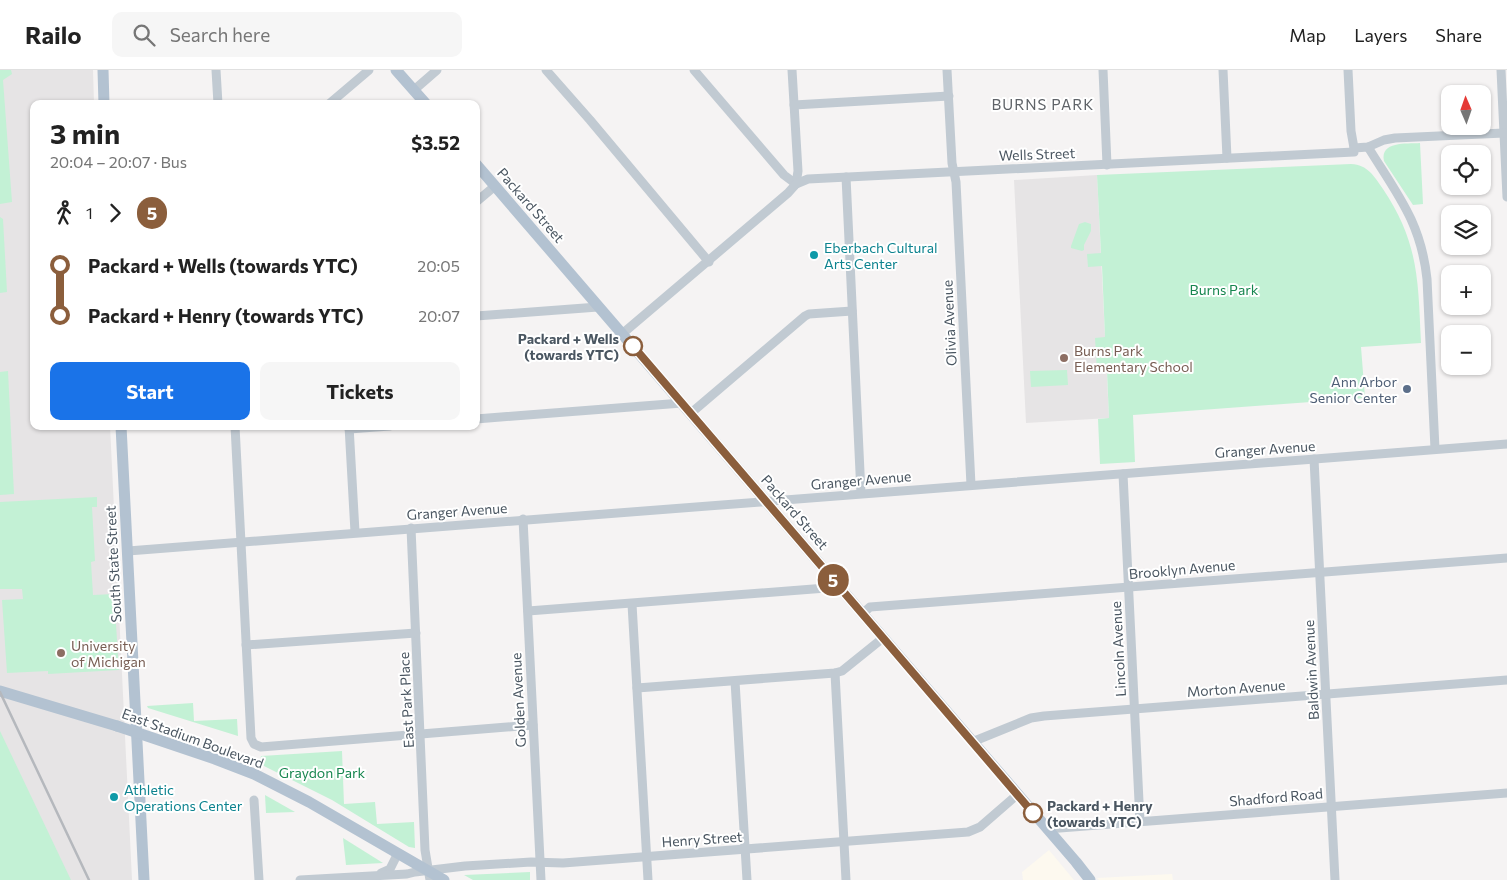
<!DOCTYPE html>
<meta charset="utf-8">
<style>
:root{--surface:#fff;--page:#f6f6f6;--text:#222;--muted:#767676;--line:#e0e0e0;--accent:#1a73e8}
body{margin:0;font-family:Commissioner,sans-serif;background:var(--page);color:var(--text);height:100vh;display:flex;flex-direction:column;font-size:19px;white-space:nowrap}
*{box-sizing:border-box;margin:0}
p{font-size:16px;color:var(--muted)}
.icon{flex:none;width:28px;height:28px;fill:none;stroke:currentColor;stroke-width:2;stroke-linecap:round;stroke-linejoin:round}
.map{position:relative;flex:1;overflow:hidden}
.drawer{position:absolute;left:30px;top:30px;width:450px;height:330px;display:flex;flex-direction:column;background:var(--surface);border-radius:10px;box-shadow:0 1px 4px #0004}
.drawer>*{flex:none}
.badge{padding:0 10px;border-radius:16px;font-size:18px;line-height:32px}
.needle{width:32px;rotate:358deg}
.controls{position:absolute;left:1441px;top:15px;display:grid;gap:10px}
.controls a{display:grid;place-items:center;width:50px;height:50px;border-radius:10px;background:var(--surface);box-shadow:0 1px 4px #0004;font-size:25px}
.map>.badge{position:absolute;translate:-50% -50%;box-shadow:0 0 0 2px #fff}
.legs{display:flex;align-items:center;gap:8px;height:55px;padding:0 20px;font-size:16px}
.legs p{margin-inline-start:auto}
.overview{display:flex;align-items:center;justify-content:space-between;height:85px;padding:0 20px}
h1{font-size:28px;font-weight:700;line-height:38px}
.primary-button{display:flex;gap:10px;margin-top:auto;padding:10px 20px}
.primary-button a{flex:1;height:58px;border-radius:10px;background:var(--accent);color:#fff;font-size:20px;font-weight:700;line-height:58px;text-align:center}
.primary-button a+a{background:var(--page);color:var(--text)}
ul{padding:0 20px;list-style:none}
li{display:flex;align-items:center;gap:18px;height:50px;font-size:19px}
li i{display:grid;place-items:center;width:8px;height:100%;margin:0 6px;background:currentColor}
li i::after{content:'';width:12px;height:12px;margin:-6px;border:4px solid;border-radius:50%;background:var(--surface)}
li p{margin-inline-start:auto}
li:first-child i{background:linear-gradient(#0000 50%,currentColor 0)}
li:last-child i{background:linear-gradient(currentColor 50%,#0000 0)}
header{display:flex;align-items:center;gap:30px;box-sizing:border-box;height:70px;padding:0 25px;background:var(--surface);border-bottom:1px solid var(--line)}
header strong{font-size:24px}
nav{display:flex;gap:28px;margin-inline-start:auto;font-size:18px}
.search{width:350px;height:45px;background:var(--page);display:flex;align-items:center;gap:12px;box-sizing:border-box;padding:0 18px;border-radius:10px;color:var(--muted);font-size:19px}
.map>svg:first-child{display:block}
.commercial{fill:#fdf9ef}
.education{fill:#e6e4e5}
.green{fill:#c3f1d5}
.lines{fill:none;stroke-linecap:round;stroke-linejoin:round}
.minor{stroke:#c1cad2;stroke-width:9}
.major{stroke:#b3c2d1;stroke-width:11}
.rail{stroke:#b5b8bd;stroke-width:2.5}
.major-bridge{stroke:#b3c2d1;stroke-width:11}
.line-1-casing{stroke:#fff;stroke-width:11}
.line-1{stroke:#8b5e3c;stroke-width:8}
.culture-dot{fill:#0f9aa8;stroke:#fff;stroke-width:2}
.stop-1-dot{fill:#fff;stroke:#8b5e3c;stroke-width:2.5}
.education-dot{fill:#8d6e63;stroke:#fff;stroke-width:2}
.service-dot{fill:#5c6f8a;stroke:#fff;stroke-width:2}
.labels{text-anchor:middle;dominant-baseline:central;stroke-width:4;stroke-linejoin:round;paint-order:stroke}
.street-label{font-size:14px;fill:#4a5661;stroke:#fff}
.culture-label{font-size:14px;fill:#0d838f;stroke:#fff;text-anchor:start}
.park-label{font-size:14px;fill:#17864f;stroke:#fff}
.stop-label{font-size:14px;font-weight:bold;fill:#4a5661;stroke:#fff;text-anchor:end}
.education-label{font-size:14px;fill:#785e54;stroke:#fff;text-anchor:start}
.service-label{font-size:14px;fill:#4e5e75;stroke:#fff;text-anchor:end}
.neighbourhood-label{font-size:15px;letter-spacing:1px;fill:#5f6368;stroke:#fff}
</style>
<header>
<strong>Railo</strong>
<div class="search"><svg class="icon" aria-label="search" viewBox="0 0 24 24"><circle cx="10" cy="10" r="6"/><path d="M15 15l6 6"/></svg>Search here</div>
<nav><a>Map</a><a>Layers</a><a>Share</a></nav>
</header>
<div class="map">
<svg width="1507" height="810" viewBox="0 0 1507 810">
<rect width="100%" height="100%" fill="#f5f3f3"/>
<g class="commercial">
<polygon points="1049,780 1074,810 1023,810 1022,802"/>
<polygon points="1172,804 1173,810 1099,810 1097,808"/>
</g>
<g class="education">
<polygon points="0,0 93,0 94,34 34,34 34,356 110,356 132,810 0,810"/>
<polygon points="1097,105 1109,348 1026,353 1014,110"/>
</g>
<g class="green">
<polygon points="0,0 11,0 12,4 3,10 12,132 0,134"/>
<path d="M 1420,73 L 1423,134 L 1413,135 L 1384,91 C 1380,71 1406,74 1420,73 Z"/>
<path d="M 1351,94 C 1368,95 1374,106 1383,119 C 1419,173 1418,210 1421,273 L 1361,277 L 1365,328 L 1133,345 L 1135,392 L 1100,394 L 1098,349 L 1109,348 L 1107,302 L 1097,302 L 1095,268 L 1105,267 L 1102,196 L 1088,197 L 1087,184 L 1101,183 L 1097,105 Z"/>
<polygon points="0,147 3,149 7,222 0,223"/>
<polygon points="1085,152 1091,154 1091,161 1084,175 1084,180 1082,181 1071,178 1071,176 1079,154"/>
<polygon points="1067,300 1068,315 1031,317 1030,301"/>
<polygon points="8,301 14,424 0,425 0,302"/>
<polygon points="97,427 97,437 92,437 95,491 91,492 93,525 114,524 119,600 48,604 48,601 7,603 2,530 23,529 22,519 0,519 0,432"/>
<polygon points="193,633 194,651 237,649 238,666 148,638 147,636"/>
<polygon points="0,661 71,810 0,810"/>
<polygon points="342,681 344,734 375,732 377,754 414,752 415,778 409,777 332,730 260,694 261,686"/>
<polygon points="265,725 295,742 266,743"/>
<polygon points="343,768 383,793 346,795"/>
<polygon points="530,802 530,810 473,810 464,805"/>
</g>
<g class="lines">
<g class="minor">
<polyline points="216,0 218,34"/>
<polyline points="546,0 590,50 709,192"/>
<polyline points="694,0 784,105 796,114"/>
<polyline points="792,0 798,101 796,114"/>
<polyline points="947,0 952,93 956,112 971,415"/>
<polyline points="1103,0 1107,95"/>
<polyline points="1223,0 1227,88"/>
<polyline points="1348,0 1351,61 1354,78"/>
<polyline points="1501,0 1507,127"/>
<polyline points="414,20 437,0"/>
<polyline points="329,34 369,0"/>
<polyline points="794,35 949,26"/>
<path d="M 1368,77 C 1397,124 1421,152 1427,209 L 1435,379"/>
<polyline points="846,107 861,423"/>
<polyline points="476,132 495,116"/>
<polyline points="476,246 598,237"/>
<polyline points="622,264 788,123 796,114 808,109 1354,82 1354,78 1368,77 1384,70 1395,68 1504,63"/>
<polyline points="691,343 805,246 809,244 852,241"/>
<polyline points="476,349 682,333"/>
<polyline points="235,356 251,668 254,674 261,677 533,655"/>
<polyline points="349,356 355,462"/>
<polyline points="349,359 390,356"/>
<polyline points="1314,389 1335,810"/>
<polyline points="1123,404 1140,752"/>
<polyline points="523,449 541,810"/>
<polyline points="411,458 425,780 430,810"/>
<polyline points="128,481 1507,374"/>
<polyline points="632,534 648,810"/>
<polyline points="528,541 839,517"/>
<polyline points="862,544 870,537 1507,488"/>
<polyline points="246,575 416,563"/>
<polyline points="835,603 846,810"/>
<polyline points="735,611 747,810"/>
<polyline points="637,618 835,603 842,601 883,568"/>
<polyline points="972,672 1031,648 1044,646 1507,610"/>
<polyline points="254,730 259,810"/>
<polyline points="1047,759 1507,723"/>
<polyline points="381,803 390,799 398,783"/>
<polyline points="300,810 407,804 415,802 465,796 531,792 563,793 968,762 980,757 1017,725"/>
</g>
<g class="major">
<polyline points="103,0 104,34"/>
<polyline points="396,0 426,34"/>
<polyline points="476,94 1076,792 1090,810"/>
<polyline points="121,356 144,810"/>
<polyline points="0,621 117,656"/>
<polyline points="138,663 215,689 254,704 309,732 444,810"/>
</g>
<polyline class="rail" points="0,622 89,810"/>
<polyline class="major-bridge" points="117,656 138,663"/>
</g>
<g class="lines">
<g class="line-1-casing">
<polyline id="line-1" points="633,276 1033,743"/>
</g>
<use href="#line-1" class="line-1"/>
</g>
<g class="culture-dot">
<circle cx="814" cy="185" r="5"/>
<circle cx="114" cy="727" r="5"/>
</g>
<g class="stop-1-dot">
<circle cx="633" cy="276" r="9"/>
<circle cx="1033" cy="743" r="9"/>
</g>
<g class="education-dot">
<circle cx="1064" cy="288" r="5"/>
<circle cx="61" cy="583" r="5"/>
</g>
<circle class="service-dot" cx="1407" cy="319" r="5"/>
<g class="labels">
<g class="street-label">
<text transform="translate(1037 84) rotate(-2)">Wells Street</text>
<text transform="translate(531 135) rotate(49)">Packard Street</text>
<text transform="translate(949 253) rotate(-93)">Olivia Avenue</text>
<text transform="translate(1265 379) rotate(-4)">Granger Avenue</text>
<text transform="translate(861 410) rotate(-5)">Granger Avenue</text>
<text transform="translate(457 441) rotate(-4)">Granger Avenue</text>
<text transform="translate(795 442) rotate(49)">Packard Street</text>
<text transform="translate(113 494) rotate(-93)">South State Street</text>
<text transform="translate(1182 499) rotate(-5)">Brooklyn Avenue</text>
<text transform="translate(1118 579) rotate(-93)">Lincoln Avenue</text>
<text transform="translate(1311 600) rotate(-93)">Baldwin Avenue</text>
<text transform="translate(1236 618) rotate(-4)">Morton Avenue</text>
<text transform="translate(406 630) rotate(-93)">East Park Place</text>
<text transform="translate(518 630) rotate(-93)">Golden Avenue</text>
<text transform="translate(193 668) rotate(20)">East Stadium Boulevard</text>
<text transform="translate(1276 727) rotate(-5)">Shadford Road</text>
<text transform="translate(702 769) rotate(-4)">Henry Street</text>
</g>
<g class="culture-label">
<text x="824" y="177">Eberbach Cultural<tspan x="824" dy="16">Arts Center</tspan></text>
<text x="124" y="719">Athletic<tspan x="124" dy="16">Operations Center</tspan></text>
</g>
<g class="park-label">
<text x="1224" y="219">Burns Park</text>
<text x="322" y="702">Graydon Park</text>
</g>
<g class="stop-label">
<text x="619" y="268">Packard + Wells<tspan x="619" dy="16">(towards YTC)</tspan></text>
<text x="1047" y="735" text-anchor="start">Packard + Henry<tspan x="1047" dy="16">(towards YTC)</tspan></text>
</g>
<g class="education-label">
<text x="1074" y="280">Burns Park<tspan x="1074" dy="16">Elementary School</tspan></text>
<text x="71" y="575">University<tspan x="71" dy="16">of Michigan</tspan></text>
</g>
<g class="service-label">
<text x="1397" y="311">Ann Arbor<tspan x="1397" dy="16">Senior Center</tspan></text>
</g>
<g class="neighbourhood-label">
<text x="1043" y="34">BURNS PARK</text>
</g>
</g>
</svg>
<div class="controls">
<a><svg class="needle" viewBox="-14 -14 28 28"><path d="M0-13l5 13h-10z" fill="#e53935"/><path d="M0 13l5-13h-10z" fill="#767676"/></svg></a>
<a><svg class="icon" aria-label="locate" viewBox="0 0 24 24"><circle cx="12" cy="12" r="6"/><path d="M12 2v4M12 18v4M2 12h4M18 12h4"/></svg></a>
<a><svg class="icon" aria-label="layers" viewBox="0 0 24 24"><path d="M12 4l9 5-9 5-9-5zM3 14l9 5 9-5"/></svg></a>
<a>+</a>
<a>−</a>
</div>
<b class="badge" style="left:833px;top:510px;background:#8b5e3c;color:#fff">5</b>
<section class="drawer">
<div class="overview"><div><h1>3 min</h1><p>20:04 – 20:07 · Bus</p></div><b>$3.52</b></div>
<div class="legs"><svg class="icon" aria-label="walk" viewBox="0 0 24 24"><circle cx="13" cy="4" r="2"/><path d="M13 8l-2 6 4 7M11 14l-3 7M7 12l3-4h3l4 4"/></svg>1<svg class="icon" aria-label="forward" viewBox="0 0 24 24"><path d="M9 5l7 7-7 7"/></svg><b class="badge" style="background:#8b5e3c;color:#fff">5</b></div>
<ul>
<li><i style="color:#8b5e3c"></i><b>Packard + Wells (towards YTC)</b><p>20:05</p></li>
<li><i style="color:#8b5e3c"></i><b>Packard + Henry (towards YTC)</b><p>20:07</p></li>
</ul>
<div class="primary-button"><a>Start</a><a>Tickets</a></div>
</section>
</div>
